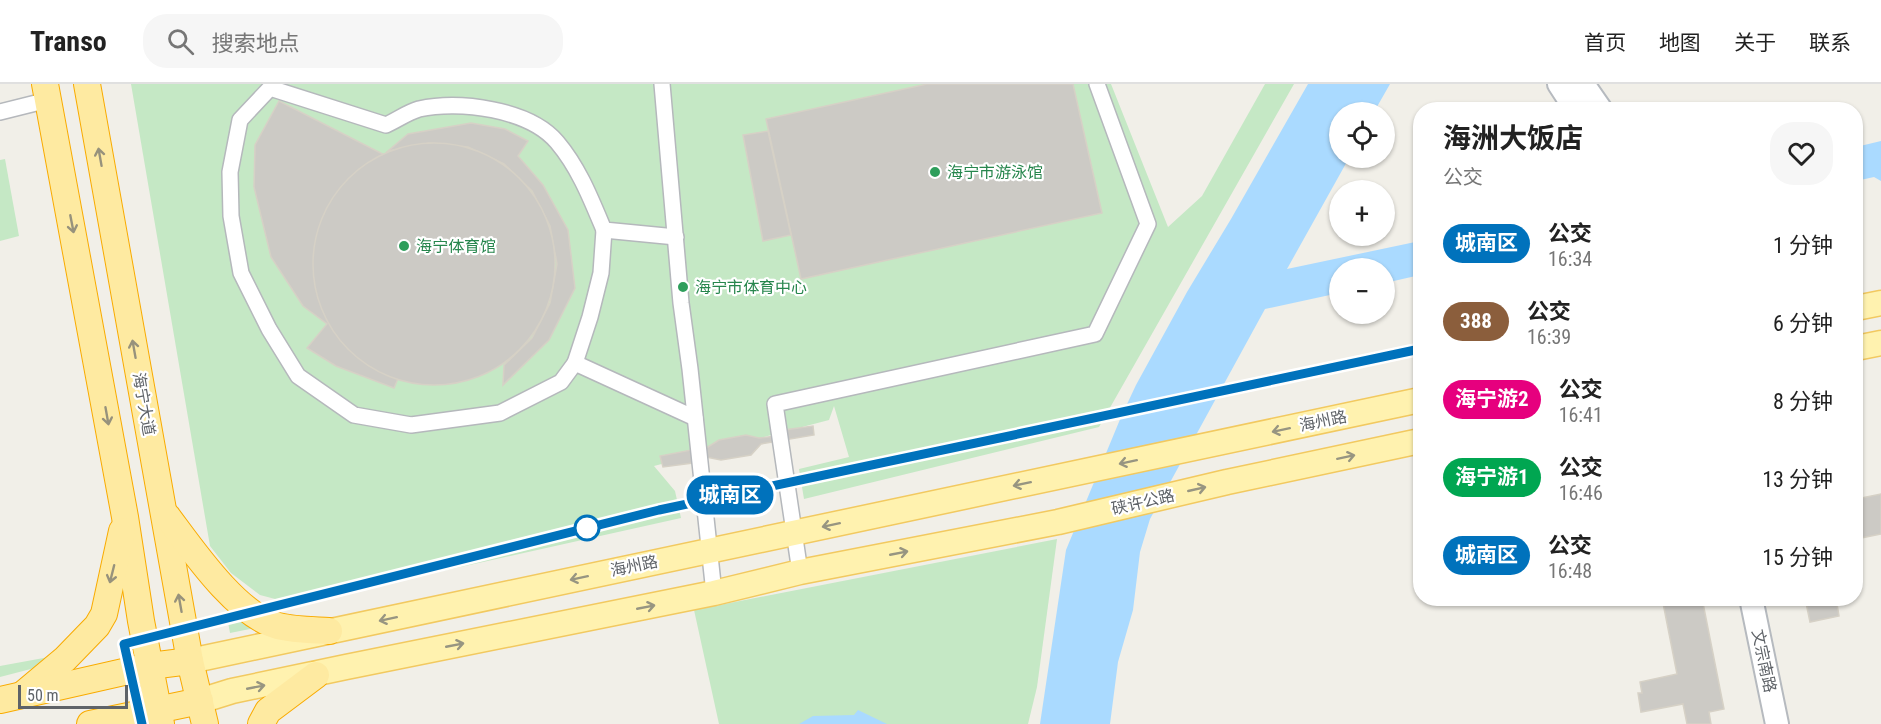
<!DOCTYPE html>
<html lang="zh">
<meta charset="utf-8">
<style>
:root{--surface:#fff;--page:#f6f6f6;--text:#222;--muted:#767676;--line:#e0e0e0}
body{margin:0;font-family:"Roboto Condensed","Noto Sans SC",sans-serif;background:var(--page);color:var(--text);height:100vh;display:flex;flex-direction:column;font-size:22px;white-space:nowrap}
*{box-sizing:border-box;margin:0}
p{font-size:20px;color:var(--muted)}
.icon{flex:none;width:33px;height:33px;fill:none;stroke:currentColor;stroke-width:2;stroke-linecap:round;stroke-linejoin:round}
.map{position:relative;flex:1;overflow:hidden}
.side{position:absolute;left:1413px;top:18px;width:450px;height:504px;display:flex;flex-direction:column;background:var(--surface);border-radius:24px;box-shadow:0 2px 4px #0004}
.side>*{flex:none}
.badge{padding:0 12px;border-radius:20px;font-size:21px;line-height:39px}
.fabs{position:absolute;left:1329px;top:18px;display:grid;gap:12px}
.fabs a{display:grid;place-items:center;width:66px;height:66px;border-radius:50%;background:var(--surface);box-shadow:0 2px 4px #0004;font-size:30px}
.scale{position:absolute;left:18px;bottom:15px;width:110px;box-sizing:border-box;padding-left:6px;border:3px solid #5f6368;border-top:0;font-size:16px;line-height:21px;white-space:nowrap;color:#5f6368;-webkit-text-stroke:4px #fff;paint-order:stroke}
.map>.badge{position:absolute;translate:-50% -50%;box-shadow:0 0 0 3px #fff}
.round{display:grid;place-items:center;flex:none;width:63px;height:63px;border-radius:24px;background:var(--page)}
.summary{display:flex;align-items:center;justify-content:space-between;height:102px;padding:0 30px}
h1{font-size:28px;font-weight:700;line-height:45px}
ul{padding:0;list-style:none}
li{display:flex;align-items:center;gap:18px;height:78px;padding:0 30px}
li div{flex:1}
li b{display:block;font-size:22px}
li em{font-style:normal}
li .badge{min-width:66px;font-weight:700;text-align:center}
header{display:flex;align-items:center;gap:36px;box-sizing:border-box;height:84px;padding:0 30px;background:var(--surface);border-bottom:2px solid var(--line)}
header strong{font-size:28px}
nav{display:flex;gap:33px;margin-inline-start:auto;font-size:21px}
.search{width:420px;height:54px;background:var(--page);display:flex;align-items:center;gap:15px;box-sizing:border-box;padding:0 21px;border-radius:24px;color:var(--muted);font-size:22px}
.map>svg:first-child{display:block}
.green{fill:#c5e8c5}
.water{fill:#aadaff}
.building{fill:#cccac5;stroke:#d6d1c6;stroke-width:1.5}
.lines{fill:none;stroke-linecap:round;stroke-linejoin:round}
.minor-casing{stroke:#b5b8bc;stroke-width:18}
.secondary-casing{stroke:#b6babf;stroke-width:26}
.primary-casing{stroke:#f2c960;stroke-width:27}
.trunk-casing{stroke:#f9ab00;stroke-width:28}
.minor{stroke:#fff;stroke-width:15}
.secondary{stroke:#fff;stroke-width:22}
.primary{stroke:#fff2af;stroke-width:24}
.trunk{stroke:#feeaa1;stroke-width:26}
.oneway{stroke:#97927c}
.oneway2{stroke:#979581}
.line-casing{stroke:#fff;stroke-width:14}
.line{stroke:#0072bc;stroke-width:9}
.leisure-dot{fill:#2e9e5b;stroke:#fff;stroke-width:2}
.stop-dot{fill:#fff;stroke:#0072bc;stroke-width:3}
.labels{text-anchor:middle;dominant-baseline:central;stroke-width:4.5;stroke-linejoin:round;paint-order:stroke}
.leisure-label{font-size:16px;fill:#27864d;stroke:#fff;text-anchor:start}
.street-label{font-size:16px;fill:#5f6368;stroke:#fff}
</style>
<header>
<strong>Transo</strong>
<div class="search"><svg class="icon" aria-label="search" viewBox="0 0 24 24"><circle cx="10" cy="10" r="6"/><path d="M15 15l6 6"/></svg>搜索地点</div>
<nav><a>首页</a><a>地图</a><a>关于</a><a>联系</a></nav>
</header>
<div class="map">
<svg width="1881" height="640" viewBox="0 0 1881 640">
<rect width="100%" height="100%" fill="#f1efe8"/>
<g class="green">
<polygon points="131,0 1111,0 1168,143 1202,112 1265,0 1294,0 1099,343 804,415 799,385 849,373 834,322 829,336 654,382 675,407 681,434 294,520 260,511 231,489 210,462"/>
<polygon points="5,75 19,152 0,157 0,76"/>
<polygon points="1057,455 1037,603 1028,640 719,640 694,526"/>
<polygon points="226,527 255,544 230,549"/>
<polygon points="49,573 50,580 0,593 0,582"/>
</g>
<g class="water">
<polygon points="1308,0 1390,0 1374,28 1340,28 1340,74 1349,74 1287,185 1420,157 1420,191 1385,199 1384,184 1340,184 1339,209 1265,225 1150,435 1140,468 1133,526 1118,578 1110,640 1040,640 1066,466 1121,333 1136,301 1187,208 1231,135"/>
<polygon points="1881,57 1881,97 1874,93 1856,97 1856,63"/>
<polygon points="858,626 887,640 799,640 813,632 854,631"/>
</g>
<g class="building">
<polygon points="927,0 1073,0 1102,129 801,195 766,35"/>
<polygon points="279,17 402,80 433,73 467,79 498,90 529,124 538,150 542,186 535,218 523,217 505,251 472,272 432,286 405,278 394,304 336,282 307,264 327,240 303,222 271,173 254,103 255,61"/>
<polygon points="471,39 505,45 528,57 518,72 543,101 568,146 575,204 549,256 503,301 504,281 532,254 550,219 557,180 550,142 532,107 504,80 468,63 429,59 388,67 408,50"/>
<polygon points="768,47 791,151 763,157 743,51"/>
<circle cx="434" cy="180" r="121"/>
<polygon points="813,342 814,351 761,360 751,371 721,376 706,373 693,379 663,383 660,372 691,366 692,369 703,366 719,356 746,351 759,354 784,351 784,346"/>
<polygon points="1881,410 1881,450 1856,455 1856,415"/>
<polygon points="1662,514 1702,514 1724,625 1709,628 1711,640 1687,640 1683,620 1641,628 1638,609 1642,609 1640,598 1677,590"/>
<polygon points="1805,514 1836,514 1839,532 1810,538"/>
</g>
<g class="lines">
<g class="minor-casing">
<g id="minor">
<polyline points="662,0 681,219 690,285 714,509"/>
<polyline points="0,28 48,16"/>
<path d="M 676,153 L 604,146 C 591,115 579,84 557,58 C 529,25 459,16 419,25 C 408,28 397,36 386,41 L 270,4 L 240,36 L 230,88 L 231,132 L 241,189 L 269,245 L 298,292 L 354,331 L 411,341 L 500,329 L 561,298 L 575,279 L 695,334"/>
<polyline points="575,279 590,233 601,189 604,146"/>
<polyline points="800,488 775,320 1095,250 1148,140 1097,0"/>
</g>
</g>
<g class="secondary-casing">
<g id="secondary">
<polyline points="1559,0 1576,26"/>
<polyline points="1583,0 1601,26"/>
<polyline points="1751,514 1777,640"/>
</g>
</g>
<g class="primary-casing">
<g id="primary">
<polyline points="1856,224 1881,219"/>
<polyline points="1856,264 1881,259"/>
<polyline points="190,577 1420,316"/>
<polyline points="200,617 232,607 346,583 714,509 800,488 1058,438 1227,398 1420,357"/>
</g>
</g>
<g class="trunk-casing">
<g id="trunk">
<polyline points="45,0 125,433 141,537 161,640"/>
<polyline points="87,0 190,577 205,640"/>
<path d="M 167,432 C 191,464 237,532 278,542 C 294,546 312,546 329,547"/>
<polyline points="22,611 65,575 97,542 104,530 122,447"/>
<polyline points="0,616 150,582 190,577"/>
<polyline points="90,640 200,617"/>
<polyline points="261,640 268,627 316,591"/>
</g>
</g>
<use href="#minor" class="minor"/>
<use href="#secondary" class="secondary"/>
<use href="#primary" class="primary"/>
<use href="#trunk" class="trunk"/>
</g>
<defs><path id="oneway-shaft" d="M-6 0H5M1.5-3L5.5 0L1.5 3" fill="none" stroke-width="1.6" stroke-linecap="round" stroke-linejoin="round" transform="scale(1.5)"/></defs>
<g class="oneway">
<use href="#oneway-shaft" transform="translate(100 73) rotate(-100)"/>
<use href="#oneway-shaft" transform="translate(72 140) rotate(79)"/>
<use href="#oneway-shaft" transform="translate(134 265) rotate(-100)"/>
<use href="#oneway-shaft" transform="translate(107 332) rotate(80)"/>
<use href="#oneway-shaft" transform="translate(112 490) rotate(104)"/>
<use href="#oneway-shaft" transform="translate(180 519) rotate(-100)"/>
</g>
<g class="oneway2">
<use href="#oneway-shaft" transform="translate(1281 346) rotate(168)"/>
<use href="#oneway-shaft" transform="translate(1346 373) rotate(-12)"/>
<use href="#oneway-shaft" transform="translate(1128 378) rotate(168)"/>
<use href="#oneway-shaft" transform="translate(1022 400) rotate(168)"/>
<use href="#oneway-shaft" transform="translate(1197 405) rotate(-13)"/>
<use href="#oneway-shaft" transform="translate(831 441) rotate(168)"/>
<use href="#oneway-shaft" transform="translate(899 469) rotate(-11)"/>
<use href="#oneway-shaft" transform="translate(579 494) rotate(168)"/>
<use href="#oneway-shaft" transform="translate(646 523) rotate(-11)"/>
<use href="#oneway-shaft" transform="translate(388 535) rotate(168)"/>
<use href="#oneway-shaft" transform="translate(455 561) rotate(-11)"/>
<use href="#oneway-shaft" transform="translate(256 603) rotate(-11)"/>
</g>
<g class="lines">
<g class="line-casing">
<polyline id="line" points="142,640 124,560 659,426 1420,265"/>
</g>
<use href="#line" class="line"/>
</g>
<g class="leisure-dot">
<circle cx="935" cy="88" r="6"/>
<circle cx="404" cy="162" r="6"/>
<circle cx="683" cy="203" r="6"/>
</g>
<circle class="stop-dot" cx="587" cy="444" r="12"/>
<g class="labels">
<g class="leisure-label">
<text x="947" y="88">海宁市游泳馆</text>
<text x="416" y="162">海宁体育馆</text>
<text x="695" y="203">海宁市体育中心</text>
</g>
<g class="street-label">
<text transform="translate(144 320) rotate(80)">海宁大道</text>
<text transform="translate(1323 337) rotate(-12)">海州路</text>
<text transform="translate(1143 418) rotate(-13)">硖许公路</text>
<text transform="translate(634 482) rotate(-12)">海州路</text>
<text transform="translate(1764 577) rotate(78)">文宗南路</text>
</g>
</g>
</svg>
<div class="fabs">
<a><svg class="icon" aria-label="locate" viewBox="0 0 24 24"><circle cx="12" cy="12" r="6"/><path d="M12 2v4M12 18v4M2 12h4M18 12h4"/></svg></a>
<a>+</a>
<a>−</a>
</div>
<div class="scale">50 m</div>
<b class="badge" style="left:730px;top:411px;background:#0072bc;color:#fff">城南区</b>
<section class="side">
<div class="summary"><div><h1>海洲大饭店</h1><p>公交</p></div><a class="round"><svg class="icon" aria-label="heart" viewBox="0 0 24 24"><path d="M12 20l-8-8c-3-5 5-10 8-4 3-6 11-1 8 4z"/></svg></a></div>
<ul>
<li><span class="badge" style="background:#0072bc;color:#fff">城南区</span><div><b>公交</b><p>16:34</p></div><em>1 分钟</em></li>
<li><span class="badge" style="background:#8b5e3c;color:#fff">388</span><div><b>公交</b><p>16:39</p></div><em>6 分钟</em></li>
<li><span class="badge" style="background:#e6007e;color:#fff">海宁游2</span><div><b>公交</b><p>16:41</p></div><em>8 分钟</em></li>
<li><span class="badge" style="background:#00a651;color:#fff">海宁游1</span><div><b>公交</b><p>16:46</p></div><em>13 分钟</em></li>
<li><span class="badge" style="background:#0072bc;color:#fff">城南区</span><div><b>公交</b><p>16:48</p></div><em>15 分钟</em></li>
</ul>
</section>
</div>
